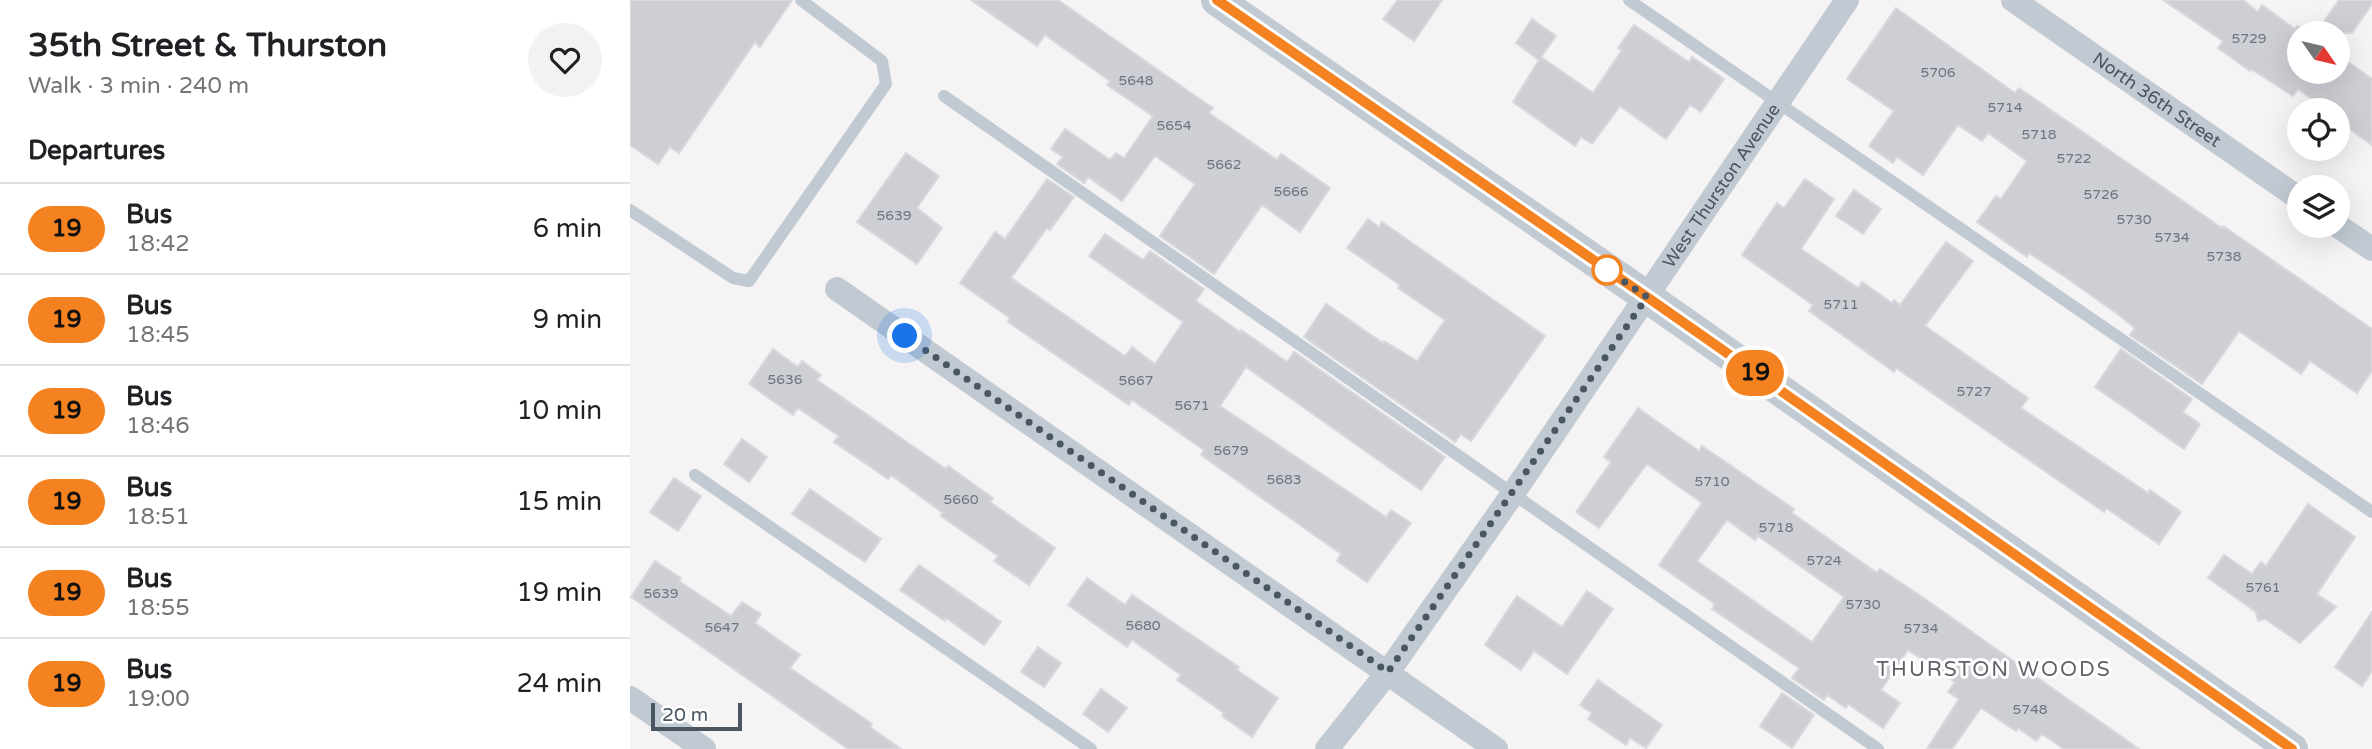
<!DOCTYPE html>
<meta charset="utf-8">
<style>
:root{--surface:#fff;--page:#f2f2f2;--text:#202124;--muted:#757577;--line:#e0e0e0}
body{margin:0;font-family:"Varela Round",sans-serif;background:var(--page);color:var(--text);height:100vh;display:flex;flex-direction:column;font-size:26px;white-space:nowrap}
*{box-sizing:border-box;margin:0}
p{font-size:23px;color:var(--muted)}
.icon{flex:none;width:38px;height:38px;fill:none;stroke:currentColor;stroke-width:2;stroke-linecap:round;stroke-linejoin:round}
.map{position:relative;flex:1;overflow:hidden}
.panel{display:flex;flex-direction:column;background:var(--surface);width:630px}
.panel>*{flex:none}
.badge{padding:0 14px;border-radius:23px;font-size:24px;line-height:46px}
.needle{width:46px;rotate:124deg}
.controls{position:absolute;left:1657px;top:21px;display:grid;gap:14px}
.controls a{display:grid;place-items:center;width:63px;height:63px;border-radius:50%;background:var(--surface);box-shadow:0 7px 28px #0002;font-size:35px}
.scale{position:absolute;left:21px;bottom:18px;width:91px;box-sizing:border-box;padding-left:7px;border:4px solid #4a5661;border-top:0;font-size:19px;line-height:24px;white-space:nowrap;color:#4a5661;-webkit-text-stroke:5px #fff;paint-order:stroke}
.you{position:absolute;width:35px;height:35px;margin:-18px;border:5px solid #fff;border-radius:50%;background:#1a73e8;box-shadow:0 0 0 10px #1a73e833}
.map>.badge{position:absolute;translate:-50% -50%;box-shadow:0 0 0 4px #fff}
h2{padding:0 28px;font-size:26px;line-height:63px}
.round{display:grid;place-items:center;flex:none;width:74px;height:74px;border-radius:37px;background:var(--page)}
.head{display:flex;align-items:center;justify-content:space-between;height:119px;padding:0 28px}
h1{font-size:33px;font-weight:700;line-height:52px}
ul{padding:0;list-style:none}
li{display:flex;align-items:center;gap:21px;height:91px;padding:0 28px;border-top:2px solid var(--line)}
li div{flex:1}
li b{display:block;font-size:26px}
li em{font-style:normal}
li .badge{min-width:77px;font-weight:700;text-align:center}
main{display:flex;flex:1;min-height:0}
.map>svg:first-child{display:block}
.building{fill:#cdcfd5;stroke:#d7d9de;stroke-width:2;fill-rule:evenodd}
.lines{fill:none;stroke-linecap:round;stroke-linejoin:round}
.service{stroke:#c1cad2;stroke-width:12}
.minor{stroke:#c1cad2;stroke-width:24}
.tertiary{stroke:#c1cad2;stroke-width:32}
.line-casing{stroke:#fff;stroke-width:16}
.line{stroke:#f58220;stroke-width:10}
.walk{stroke:#4a5661;stroke-width:7;stroke-dasharray:0 12.6}
.stop-dot{fill:#fff;stroke:#f58220;stroke-width:3.5}
.labels{text-anchor:middle;dominant-baseline:central;stroke-width:6;stroke-linejoin:round;paint-order:stroke}
.number-label{font-size:14px;fill:#6b747e}
.street-label{font-size:18px;fill:#4a5661;stroke:#fff}
.quarter-label{font-size:21px;letter-spacing:2px;fill:#5f6368;stroke:#fff}
</style>
<main>
<section class="panel">
<div class="head"><div><h1>35th Street &amp; Thurston</h1><p>Walk · 3 min · 240 m</p></div><a class="round"><svg class="icon" aria-label="heart" viewBox="0 0 24 24"><path d="M12 20l-8-8c-3-5 5-10 8-4 3-6 11-1 8 4z"/></svg></a></div>
<h2>Departures</h2>
<ul>
<li><span class="badge" style="background:#f58220;color:#111">19</span><div><b>Bus</b><p>18:42</p></div><em>6 min</em></li>
<li><span class="badge" style="background:#f58220;color:#111">19</span><div><b>Bus</b><p>18:45</p></div><em>9 min</em></li>
<li><span class="badge" style="background:#f58220;color:#111">19</span><div><b>Bus</b><p>18:46</p></div><em>10 min</em></li>
<li><span class="badge" style="background:#f58220;color:#111">19</span><div><b>Bus</b><p>18:51</p></div><em>15 min</em></li>
<li><span class="badge" style="background:#f58220;color:#111">19</span><div><b>Bus</b><p>18:55</p></div><em>19 min</em></li>
<li><span class="badge" style="background:#f58220;color:#111">19</span><div><b>Bus</b><p>19:00</p></div><em>24 min</em></li>
</ul>
</section>
<div class="map">
<svg width="1742" height="749" viewBox="0 0 1742 749">
<rect width="100%" height="100%" fill="#f5f3f3"/>
<g class="building">
<polygon points="0,0 162,0 130,47 125,42 49,153 40,147 28,164 0,145"/>
<polygon points="341,0 428,0 577,104 583,108 579,113 647,160 651,154 700,188 670,232 632,205 584,274 530,236 565,184 525,156 492,201 458,177 454,183 427,164 433,157 421,149 435,129 480,160 486,153 494,158 523,116 477,85 480,81 415,35 407,46"/>
<polygon points="768,0 812,0 784,41 753,19"/>
<polygon points="1533,0 1613,0 1628,12 1632,5 1665,29 1667,26 1677,33 1670,33 1670,72 1708,72 1708,55 1742,79 1742,145 1708,121 1708,110 1697,110 1668,89 1663,96 1621,69 1620,71 1588,48 1593,41"/>
<polygon points="1709,0 1742,0 1742,4 1722,33 1686,33"/>
<polygon points="1266,8 1385,93 1389,88 1592,228 1593,226 1742,329 1742,371 1727,393 1680,361 1671,374 1609,331 1572,384 1500,335 1505,328 1486,313 1434,276 1399,253 1397,257 1347,222 1366,196 1371,199 1397,161 1358,133 1352,141 1328,125 1293,175 1267,157 1263,163 1239,146 1264,111 1217,79"/>
<polygon points="902,19 926,36 911,57 963,93 992,50 988,48 1004,25 1059,62 1062,57 1094,79 1071,112 1060,105 1036,139 990,106 962,144 951,137 945,146 883,102 909,60 886,43"/>
<polygon points="276,153 309,176 287,208 312,228 287,264 227,222"/>
<polygon points="417,179 444,197 420,230 417,228 381,278 495,356 502,347 525,364 553,322 459,256 475,234 513,260 520,251 574,289 566,301 610,332 611,330 657,362 664,352 815,457 791,490 616,367 590,406 756,517 761,510 781,523 737,582 707,561 711,554 571,455 574,450 502,400 499,405 378,322 380,318 330,283 365,232 375,239"/>
<polygon points="1175,179 1204,199 1171,249 1228,288 1232,282 1262,303 1264,300 1270,305 1316,242 1343,261 1295,326 1398,398 1391,408 1518,493 1520,490 1551,512 1529,544 1476,508 1474,512 1266,368 1264,372 1179,311 1183,305 1112,255 1147,203 1154,208"/>
<polygon points="1224,190 1251,209 1233,234 1206,216"/>
<polygon points="738,219 749,227 752,222 915,336 841,441 831,434 825,442 674,337 696,304 753,343 754,341 787,361 815,320 768,288 770,285 717,248"/>
<polygon points="143,349 168,367 172,361 191,375 187,380 316,469 318,466 363,498 360,502 425,548 399,585 364,561 368,556 311,516 313,513 261,475 258,479 204,442 209,436 168,408 163,415 119,384"/>
<polygon points="1491,349 1562,399 1553,412 1570,424 1554,449 1465,387"/>
<path d="M 1008,408 L 1069,451 L 1072,446 L 1164,509 L 1162,513 L 1247,573 L 1250,569 L 1288,594 L 1509,749 L 1434,749 L 1412,734 L 1406,741 L 1388,728 L 1386,731 L 1351,708 L 1322,749 L 1297,749 L 1329,699 L 1318,692 L 1325,682 L 1278,650 L 1251,690 L 1270,703 L 1253,728 L 1218,704 L 1216,708 L 1197,695 L 1194,700 L 1162,678 L 1169,668 L 1082,609 L 1085,604 L 1029,565 L 1072,503 L 1017,464 L 969,528 L 946,512 L 981,462 L 974,457 ZM 1097,520 L 1125,540 L 1128,536 L 1214,597 L 1182,642 L 1067,561 Z"/>
<polygon points="112,439 137,457 119,482 94,464"/>
<polygon points="44,478 71,496 48,531 20,512"/>
<polygon points="180,489 251,539 235,562 162,514"/>
<polygon points="1678,504 1725,537 1687,594 1706,607 1670,643 1635,619 1628,621 1626,612 1578,578 1594,555 1622,574 1631,562 1636,566"/>
<polygon points="25,561 51,578 49,581 101,616 112,602 131,614 125,623 170,655 160,668 238,721 242,724 240,727 271,749 218,749 11,604 1,597"/>
<polygon points="289,565 371,622 354,645 316,618 315,621 270,590"/>
<polygon points="457,578 495,605 502,595 609,667 607,670 648,698 622,737 592,716 594,713 547,680 551,675 502,640 497,647 438,605"/>
<polygon points="957,591 983,609 937,674 904,651 891,670 855,645 887,596 932,627"/>
<polygon points="1742,612 1742,671 1732,686 1705,667"/>
<polygon points="408,647 431,663 414,687 391,672"/>
<polygon points="968,680 1032,725 1016,748 1000,738 996,745 958,719 962,713 950,705"/>
<polygon points="471,689 497,708 478,732 453,714"/>
<polygon points="1152,693 1184,715 1162,748 1130,726"/>
</g>
<g class="lines">
<g class="service">
<polyline points="999,0 1742,512"/>
<polyline points="314,96 1248,749"/>
<polyline points="0,210 103,278 119,281 256,84 252,61 171,0"/>
<polyline points="65,475 461,749"/>
</g>
<g class="minor">
<path id="s1" d="M 1383,0 L 1670,199"/>
<polyline points="1708,226 1742,249"/>
<polyline points="207,289 866,749"/>
<polyline points="0,698 74,749"/>
<path id="s2" d="M 697,749 L 758,672 L 882,495 L 1217,0"/>
</g>
<polyline class="tertiary" points="587,0 1017,297 1662,749"/>
</g>
<g class="lines">
<g class="line-casing">
<polyline id="line" points="587,0 1017,297 1662,749"/>
</g>
<use href="#line" class="line"/>
<polyline class="walk" points="275,336 758,672 1017,297 977,270"/>
</g>
<circle class="stop-dot" cx="977" cy="270" r="14"/>
<g class="labels">
<g class="number-label">
<text x="1619" y="38">5729</text>
<text x="1308" y="72">5706</text>
<text x="506" y="80">5648</text>
<text x="1375" y="107">5714</text>
<text x="544" y="125">5654</text>
<text x="1409" y="134">5718</text>
<text x="1444" y="158">5722</text>
<text x="594" y="164">5662</text>
<text x="661" y="191">5666</text>
<text x="1471" y="194">5726</text>
<text x="264" y="215">5639</text>
<text x="1504" y="219">5730</text>
<text x="1542" y="237">5734</text>
<text x="1594" y="256">5738</text>
<text x="1211" y="304">5711</text>
<text x="155" y="379">5636</text>
<text x="506" y="380">5667</text>
<text x="1344" y="391">5727</text>
<text x="562" y="405">5671</text>
<text x="601" y="450">5679</text>
<text x="654" y="479">5683</text>
<text x="1082" y="481">5710</text>
<text x="331" y="499">5660</text>
<text x="1146" y="527">5718</text>
<text x="1194" y="560">5724</text>
<text x="1633" y="587">5761</text>
<text x="31" y="593">5639</text>
<text x="1233" y="604">5730</text>
<text x="513" y="625">5680</text>
<text x="92" y="627">5647</text>
<text x="1291" y="628">5734</text>
<text x="1400" y="709">5748</text>
</g>
<g class="street-label">
<text stroke="none"><textPath href="#s1" startOffset="175">North 36th Street</textPath></text>
<text stroke="none"><textPath href="#s2" startOffset="688">West Thurston Avenue</textPath></text>
</g>
<g class="quarter-label">
<text x="1364" y="669">THURSTON WOODS</text>
</g>
</g>
</svg>
<div class="controls">
<a><svg class="needle" viewBox="-14 -14 28 28"><path d="M0-13l5 13h-10z" fill="#e53935"/><path d="M0 13l5-13h-10z" fill="#757577"/></svg></a>
<a><svg class="icon" aria-label="locate" viewBox="0 0 24 24"><circle cx="12" cy="12" r="6"/><path d="M12 2v4M12 18v4M2 12h4M18 12h4"/></svg></a>
<a><svg class="icon" aria-label="layers" viewBox="0 0 24 24"><path d="M12 4l9 5-9 5-9-5zM3 14l9 5 9-5"/></svg></a>
</div>
<div class="scale">20 m</div>
<div class="you" style="left:275px;top:336px"></div>
<b class="badge" style="left:1125px;top:373px;background:#f58220;color:#111">19</b>
</div>
</main>
